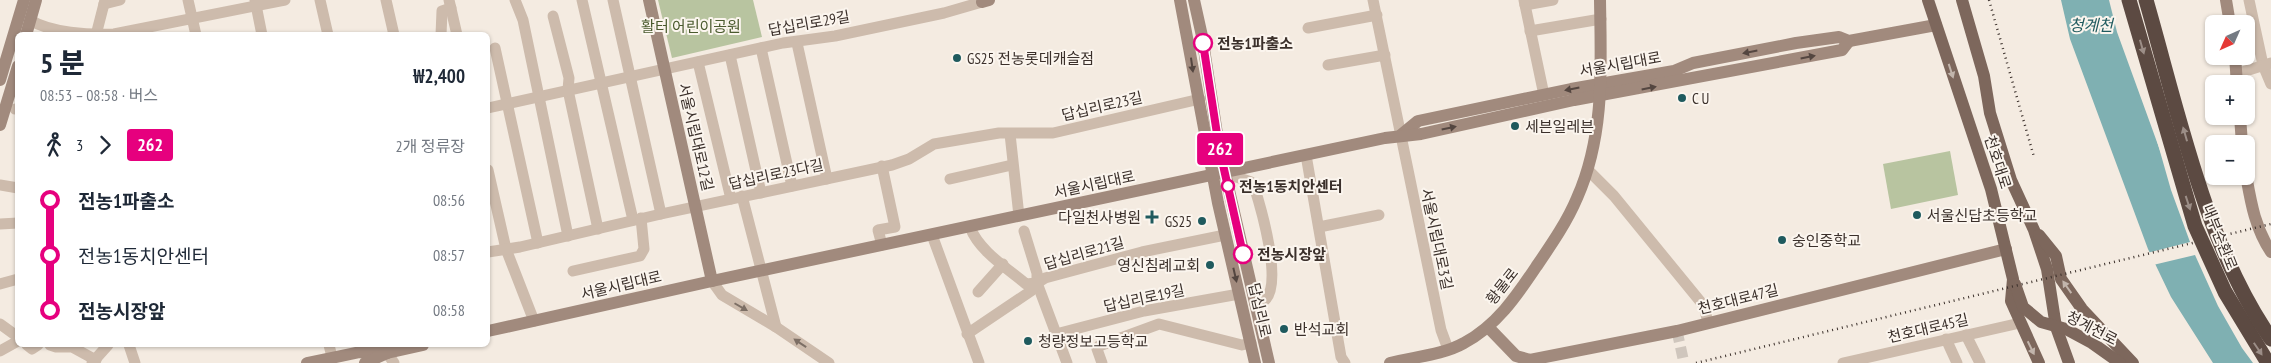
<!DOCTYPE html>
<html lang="ko">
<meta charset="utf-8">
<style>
:root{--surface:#fff;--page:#f2f2f3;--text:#1f2937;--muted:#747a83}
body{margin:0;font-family:"PT Sans Narrow","Noto Sans KR",sans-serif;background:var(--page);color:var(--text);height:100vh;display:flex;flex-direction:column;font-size:19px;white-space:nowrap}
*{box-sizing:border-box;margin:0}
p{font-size:16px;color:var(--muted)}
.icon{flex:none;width:28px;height:28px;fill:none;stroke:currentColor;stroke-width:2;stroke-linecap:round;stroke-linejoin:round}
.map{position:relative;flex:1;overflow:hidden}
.drawer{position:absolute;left:15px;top:32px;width:475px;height:315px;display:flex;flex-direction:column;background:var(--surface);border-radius:8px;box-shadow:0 1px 4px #0004}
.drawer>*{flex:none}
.badge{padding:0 10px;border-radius:4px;font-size:18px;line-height:32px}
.needle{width:32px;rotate:225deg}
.controls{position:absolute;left:2205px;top:15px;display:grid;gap:10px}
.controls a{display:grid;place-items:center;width:50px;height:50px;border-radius:8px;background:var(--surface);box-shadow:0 1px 4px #0004;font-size:25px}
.map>.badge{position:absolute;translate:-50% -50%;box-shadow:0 0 0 2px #fff}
.legs{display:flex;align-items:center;gap:8px;height:55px;padding:0 25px;font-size:16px}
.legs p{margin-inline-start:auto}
.overview{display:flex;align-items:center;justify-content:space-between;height:85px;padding:0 25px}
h1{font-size:28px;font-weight:800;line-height:38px}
ul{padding:0 25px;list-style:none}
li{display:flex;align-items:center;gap:18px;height:55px;font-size:19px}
li i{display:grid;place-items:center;width:8px;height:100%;margin:0 6px;background:currentColor}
li i::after{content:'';width:12px;height:12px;margin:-6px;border:4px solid;border-radius:50%;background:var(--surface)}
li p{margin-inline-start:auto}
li:first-child i{background:linear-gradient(#0000 50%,currentColor 0)}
li:last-child i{background:linear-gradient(currentColor 50%,#0000 0)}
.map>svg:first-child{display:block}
.green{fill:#b8c4a0}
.water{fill:#7fb0b2}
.pier{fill:#f4ebe1}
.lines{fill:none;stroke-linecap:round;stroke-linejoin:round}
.street-tunnel{stroke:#cfc6bd;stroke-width:11;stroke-dasharray:11 5.5;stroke-linecap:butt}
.street{stroke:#cdbbac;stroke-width:11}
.secondary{stroke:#a18a7d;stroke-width:12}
.primary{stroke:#7d675c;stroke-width:12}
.rail{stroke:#3b302b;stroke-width:2.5;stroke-dasharray:1 4;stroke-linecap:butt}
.highway-bridge{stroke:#5c4a42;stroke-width:15}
.oneway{fill:#9c8e87}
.oneway2{fill:#544640}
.oneway3{fill:#c2b5ac}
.oneway4{fill:#7d6f65}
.line-1-casing{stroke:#fff;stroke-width:11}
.line-1{stroke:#e6007e;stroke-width:8}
.stop-1-dot{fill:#fff;stroke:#e6007e;stroke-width:2.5}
.poi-dot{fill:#1f5a5e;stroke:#fbf5ee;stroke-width:2}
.labels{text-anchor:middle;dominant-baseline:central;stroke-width:4;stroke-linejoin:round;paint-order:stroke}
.street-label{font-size:15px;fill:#3b302b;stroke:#fbf5ee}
.park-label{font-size:15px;fill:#4a5a2e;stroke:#fbf5ee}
.stop-label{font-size:15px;font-weight:bold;fill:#3b302b;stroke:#fbf5ee;text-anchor:start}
.poi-label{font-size:15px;fill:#3b302b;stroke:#fbf5ee;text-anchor:start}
.water-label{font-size:16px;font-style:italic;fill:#1f5a5e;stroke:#fbf5ee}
</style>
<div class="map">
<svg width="2271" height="363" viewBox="0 0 2271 363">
<rect width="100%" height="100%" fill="#f4ebe1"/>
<g class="green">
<polygon points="658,0 753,0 762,37 672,58"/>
<polygon points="1950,151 1958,195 1891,209 1883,164"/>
</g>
<polygon class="water" points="2061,0 2109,0 2117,32 2198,255 2258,363 2213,363 2171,297 2148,249 2070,39"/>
<polygon class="pier" points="2149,113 2200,254 2261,363 2253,363 2242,348 2218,306 2195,255 2153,265 2147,253 2190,242 2171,190"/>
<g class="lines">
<polyline class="street-tunnel" points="1677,331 1684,363"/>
<g class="street">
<polyline points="188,0 196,35"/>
<polyline points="255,0 262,35"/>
<polyline points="320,0 328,35"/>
<polyline points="386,0 394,35"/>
<polyline points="449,0 457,35"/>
<polyline points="515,0 523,20 568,236"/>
<polyline points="582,0 633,220"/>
<polyline points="613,0 661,214"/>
<polyline points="1373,0 1441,330 1448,349"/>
<polyline points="1524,0 1544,95"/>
<polyline points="2249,0 2263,65 2271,84"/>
<polyline points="104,4 120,0"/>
<polyline points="1525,5 1553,0"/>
<polyline points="553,16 569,78 568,90 598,229"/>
<path d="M 30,20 C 51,33 89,35 114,34 L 285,0"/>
<polyline points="1308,28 1377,15"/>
<polyline points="1530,31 1601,19"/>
<polyline points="96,35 105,0"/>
<polyline points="441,35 442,11 451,8"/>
<polyline points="797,43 827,179"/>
<polyline points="495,48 538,243"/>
<polyline points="761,48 792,186"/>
<polyline points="730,55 761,193"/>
<polyline points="698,62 731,199"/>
<polyline points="1328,65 1385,55"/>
<polyline points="2236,74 2271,63"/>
<polyline points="488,108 783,43 835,36 944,13 982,2 982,0"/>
<polyline points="15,109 18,109"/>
<polyline points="1010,134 1019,216"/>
<polyline points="1306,155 1341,357 1345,363"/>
<polyline points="488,170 506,249 534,321"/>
<polyline points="1588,170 1614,196 1704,306 1708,323"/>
<path d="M 1225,173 L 1251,182 L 1254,186 C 1261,208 1283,283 1265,300 C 1263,303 1258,303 1255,304"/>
<polyline points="950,179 1012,165"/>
<polyline points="0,185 18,188"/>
<polyline points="742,196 776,327"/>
<polyline points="0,224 18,223"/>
<path d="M 970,227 C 979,251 1007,268 1026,284 L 1037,283"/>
<polyline points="1319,227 1379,215"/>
<polyline points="1024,231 1037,273 1037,283 1067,363"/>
<polyline points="932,235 979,363"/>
<polyline points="882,245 878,230 895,227 882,166"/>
<polyline points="488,252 520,247 661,214 892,165 909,159 934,144 999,133 1053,133 1200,99"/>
<polyline points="573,271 640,256 644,249 641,218"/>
<polyline points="712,281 722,295 776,327 829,363"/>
<polyline points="0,284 18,279"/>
<polyline points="978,292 1003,264"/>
<polyline points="0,324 18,337"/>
<polyline points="967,334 1031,291 1037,283 1045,278 1142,252 1225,235"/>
<polyline points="1056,334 1144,311 1239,294"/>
<polyline points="1966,335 1980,363"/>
<polyline points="1946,339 1957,363"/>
<polyline points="27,345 32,349 38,345"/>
<polyline points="50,345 56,347 72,347 96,360"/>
<polyline points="129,345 135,363"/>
<polyline points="329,345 332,357"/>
<polyline points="0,351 18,341"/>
<polyline points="387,353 394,363"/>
<polyline points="92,363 108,345"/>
<polyline points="1102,363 1097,349 1099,346 1159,324 1242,345 1251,343"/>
<polyline points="1843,363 2020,323"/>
</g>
<g class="secondary">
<polyline points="649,0 712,281"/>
<polyline points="1180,0 1218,203 1255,363"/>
<polyline points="1194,0 1202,36 1219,147 1269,363"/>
<polyline points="2226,0 2230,24"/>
<polyline points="982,2 989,0"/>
<polyline points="26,35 36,0"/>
<polyline points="2235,56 2237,84"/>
<polyline points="0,80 24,0"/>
<polyline points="2240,116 2242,144"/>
<polyline points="0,125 18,66"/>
<polyline points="1401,135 1418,121 1571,89 1674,71 1693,63 1796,43 1839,37 1849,41 1936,25"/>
<path d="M 2246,175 C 2251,203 2255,228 2271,252"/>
<polyline points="1488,327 1516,356 1530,360 1677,331 2006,249"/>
<polyline points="488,331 712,281 1385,138 1421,134 1574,100 1842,50 1849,41"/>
<polyline points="307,363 360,352 387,353"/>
<polyline points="365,363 387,353 423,345"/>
<path d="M 1390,363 C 1413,357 1443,355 1464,343 C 1496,326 1516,297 1536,267 C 1551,245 1567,222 1577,198 C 1605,135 1601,68 1600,0"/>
</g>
<g class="primary">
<polyline points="1928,0 1991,189 2013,279 2011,301 2039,363"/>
<polyline points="1962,0 1984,76 1990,113 2011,180 2034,230 2047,269 2056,327 2069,363"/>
<polyline points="2039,235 2056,256 2061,279 2082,309 2133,363"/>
<polyline points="2015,284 2023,307 2041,322 2066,329 2092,343 2120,363"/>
</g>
<g class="rail">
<polyline points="1989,0 2034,157"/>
<polyline points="1696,363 2271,224"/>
</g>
<g class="highway-bridge">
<polyline points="2129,0 2195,226 2225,292 2268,363"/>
<path d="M 2146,0 C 2178,111 2205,244 2271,339"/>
</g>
</g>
<defs><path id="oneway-solid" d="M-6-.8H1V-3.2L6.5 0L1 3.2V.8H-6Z" transform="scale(1.25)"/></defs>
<g class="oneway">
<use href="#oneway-solid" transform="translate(2142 47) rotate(74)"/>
<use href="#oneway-solid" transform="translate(2185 134) rotate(-106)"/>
<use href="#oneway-solid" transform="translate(2188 203) rotate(72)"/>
<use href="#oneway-solid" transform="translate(2258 349) rotate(56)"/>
</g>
<g class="oneway2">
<use href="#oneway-solid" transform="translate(1750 52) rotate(169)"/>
<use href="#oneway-solid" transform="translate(1808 57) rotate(-11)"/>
<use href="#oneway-solid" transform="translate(1192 65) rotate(82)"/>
<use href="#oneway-solid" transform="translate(1649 88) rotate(-11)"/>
<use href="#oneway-solid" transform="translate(1572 89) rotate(169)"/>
<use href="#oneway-solid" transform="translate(1449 128) rotate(-12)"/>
<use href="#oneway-solid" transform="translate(1235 275) rotate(77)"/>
</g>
<g class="oneway3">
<use href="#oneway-solid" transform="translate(1951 71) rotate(72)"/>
<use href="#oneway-solid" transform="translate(2067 287) rotate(-125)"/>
<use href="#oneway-solid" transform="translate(2031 348) rotate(64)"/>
</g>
<g class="oneway4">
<use href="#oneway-solid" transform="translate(741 307) rotate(30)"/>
<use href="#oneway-solid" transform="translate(800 343) rotate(-146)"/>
</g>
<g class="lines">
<g class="line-1-casing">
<polyline id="line-1" points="1203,43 1219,147 1243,254"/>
</g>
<use href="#line-1" class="line-1"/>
</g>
<g class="stop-1-dot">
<circle cx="1203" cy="43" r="9"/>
<circle cx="1228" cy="186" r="6"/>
<circle cx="1243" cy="254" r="9"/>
</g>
<g class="poi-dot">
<circle cx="957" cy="58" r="5"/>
<circle cx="1682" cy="98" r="5"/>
<circle cx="1515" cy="126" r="5"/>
<circle cx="1917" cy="215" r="5"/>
<path d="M1149.5 209.5h5v5h5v5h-5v5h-5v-5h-5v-5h5z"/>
<circle cx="1202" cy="221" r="5"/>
<circle cx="1782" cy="240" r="5"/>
<circle cx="1210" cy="265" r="5"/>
<circle cx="1284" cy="329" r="5"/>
<circle cx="1028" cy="341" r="5"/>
</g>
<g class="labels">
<g class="street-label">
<text transform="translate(809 23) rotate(-10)">답십리로29길</text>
<text transform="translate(1620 64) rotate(-10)">서울시립대로</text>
<text transform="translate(1102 106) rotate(-13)">답십리로23길</text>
<text transform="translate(696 137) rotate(77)">서울시립대로12길</text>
<text transform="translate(1998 162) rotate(72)">천호대로</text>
<text transform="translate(776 174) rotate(-12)">답십리로23다길</text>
<text transform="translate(1094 184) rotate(-12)">서울시립대로</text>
<text transform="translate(2220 237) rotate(68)">내부순환로</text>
<text transform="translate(1437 239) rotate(78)">서울시립대로3길</text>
<text transform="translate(1084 253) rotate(-16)">답십리로21길</text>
<text transform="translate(621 285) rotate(-13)">서울시립대로</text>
<text transform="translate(1502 286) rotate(-52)">황물로</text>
<text transform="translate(1144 298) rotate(-12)">답십리로19길</text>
<text transform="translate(1738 299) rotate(-14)">천호대로47길</text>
<text transform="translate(1260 310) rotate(77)">답십리로</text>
<text transform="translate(1928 328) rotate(-13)">천호대로45길</text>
<text transform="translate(2092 328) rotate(27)">청계천로</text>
</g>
<g class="park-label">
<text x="691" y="26">활터 어린이공원</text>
</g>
<g class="stop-label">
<text x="1217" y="43">전농1파출소</text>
<text x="1239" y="186">전농1동치안센터</text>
<text x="1257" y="254">전농시장앞</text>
</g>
<g class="poi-label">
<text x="967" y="58">GS25 전농롯데캐슬점</text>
<text x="1692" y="98">C U</text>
<text x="1525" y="126">세븐일레븐</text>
<text x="1927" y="215">서울신답초등학교</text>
<text x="1141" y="217" text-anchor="end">다일천사병원</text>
<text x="1192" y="221" text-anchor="end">GS25</text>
<text x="1792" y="240">숭인중학교</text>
<text x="1200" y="265" text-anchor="end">영신침례교회</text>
<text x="1294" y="329">반석교회</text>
<text x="1038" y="341">청량정보고등학교</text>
</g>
<g class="water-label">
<text x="2091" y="25">청계천</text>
</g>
</g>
</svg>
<div class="controls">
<a><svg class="needle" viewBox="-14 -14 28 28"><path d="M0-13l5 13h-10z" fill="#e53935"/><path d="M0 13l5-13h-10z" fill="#747a83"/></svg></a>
<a>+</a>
<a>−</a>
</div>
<b class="badge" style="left:1220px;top:149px;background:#e6007e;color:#fff">262</b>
<section class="drawer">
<div class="overview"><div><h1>5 분</h1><p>08:53 – 08:58 · 버스</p></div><b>₩2,400</b></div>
<div class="legs"><svg class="icon" aria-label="walk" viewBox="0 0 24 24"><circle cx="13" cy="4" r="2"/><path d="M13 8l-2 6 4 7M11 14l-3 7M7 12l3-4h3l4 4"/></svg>3<svg class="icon" aria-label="forward" viewBox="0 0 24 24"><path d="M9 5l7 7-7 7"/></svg><b class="badge" style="background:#e6007e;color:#fff">262</b><p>2개 정류장</p></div>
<ul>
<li><i style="color:#e6007e"></i><b>전농1파출소</b><p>08:56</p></li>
<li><i style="color:#e6007e"></i><span>전농1동치안센터</span><p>08:57</p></li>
<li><i style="color:#e6007e"></i><b>전농시장앞</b><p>08:58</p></li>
</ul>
</section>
</div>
